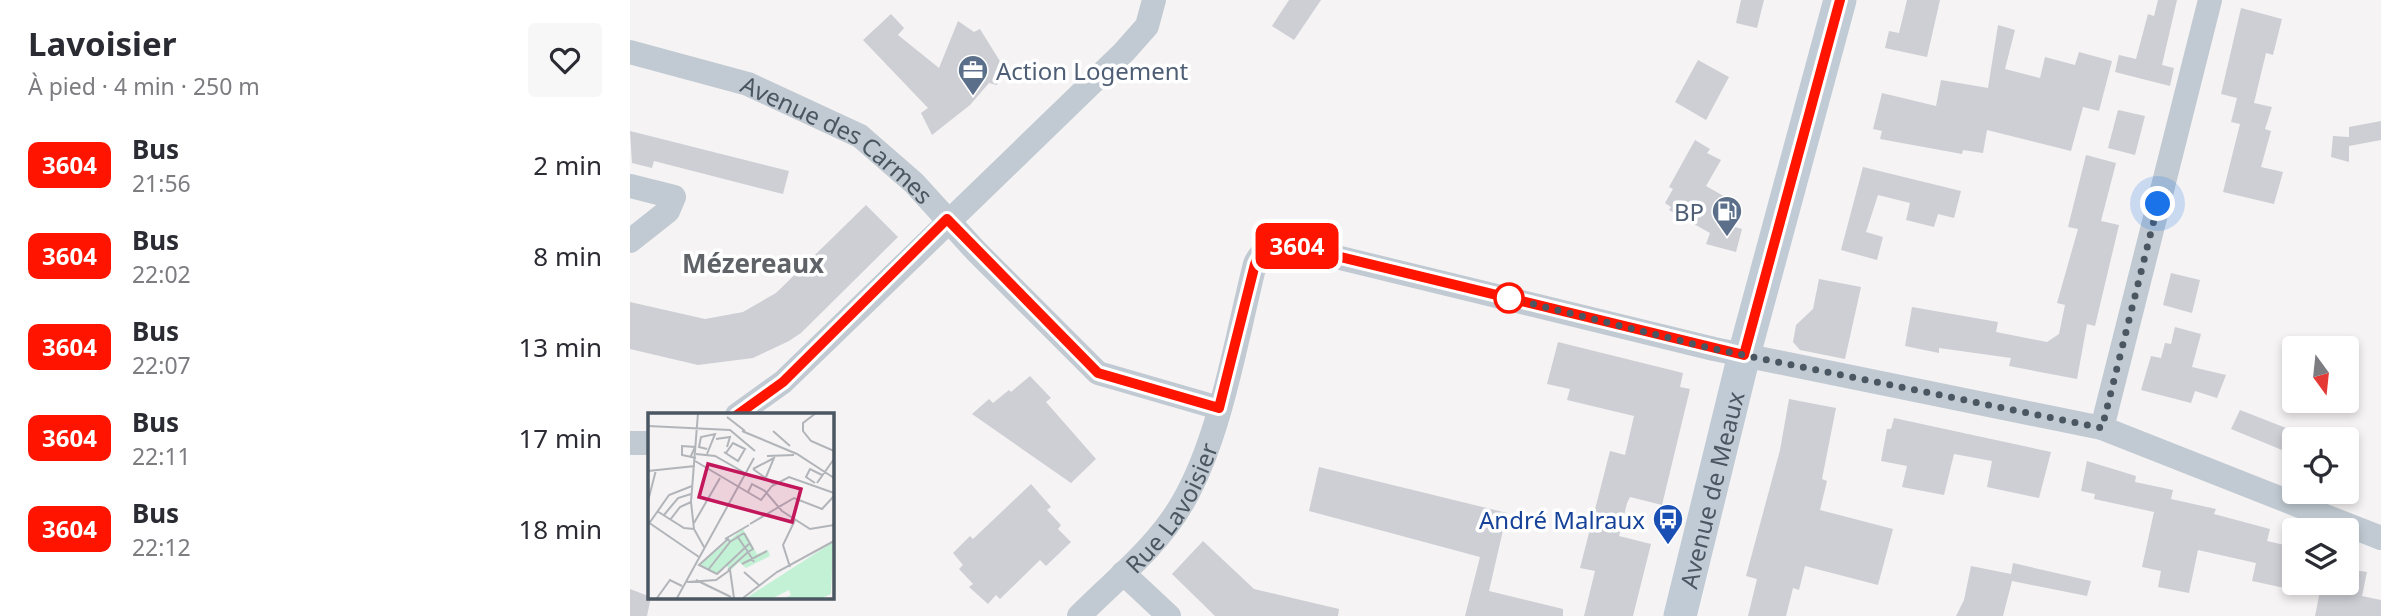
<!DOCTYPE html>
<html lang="fr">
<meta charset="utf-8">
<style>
:root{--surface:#fff;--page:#f7f7f7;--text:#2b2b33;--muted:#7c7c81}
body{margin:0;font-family:"Noto Sans",sans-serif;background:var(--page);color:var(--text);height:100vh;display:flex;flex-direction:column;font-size:26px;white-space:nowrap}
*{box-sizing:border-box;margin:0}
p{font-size:23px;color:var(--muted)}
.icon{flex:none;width:38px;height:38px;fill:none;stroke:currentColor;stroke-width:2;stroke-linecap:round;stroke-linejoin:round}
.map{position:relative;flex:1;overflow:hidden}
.panel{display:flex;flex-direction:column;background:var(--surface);width:630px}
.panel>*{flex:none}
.badge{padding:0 14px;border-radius:10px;font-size:24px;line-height:46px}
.needle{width:46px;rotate:165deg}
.buttons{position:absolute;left:1652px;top:336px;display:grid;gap:14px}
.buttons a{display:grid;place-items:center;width:77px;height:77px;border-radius:7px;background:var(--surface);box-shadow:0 4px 10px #0003;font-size:35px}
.you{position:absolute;width:35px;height:35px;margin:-18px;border:5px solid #fff;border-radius:50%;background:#1a73e8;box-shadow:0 0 0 10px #1a73e833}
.map>.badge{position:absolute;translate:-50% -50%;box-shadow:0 0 0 4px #fff}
.round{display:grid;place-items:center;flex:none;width:74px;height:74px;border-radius:7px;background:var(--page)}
.headline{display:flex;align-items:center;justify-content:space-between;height:119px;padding:0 28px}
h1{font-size:33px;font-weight:700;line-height:52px}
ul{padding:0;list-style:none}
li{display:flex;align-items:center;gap:21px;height:91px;padding:0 28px}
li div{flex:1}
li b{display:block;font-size:26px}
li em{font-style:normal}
li .badge{min-width:77px;font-weight:700;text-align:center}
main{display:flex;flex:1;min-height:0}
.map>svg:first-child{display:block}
.building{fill:#cdcfd5}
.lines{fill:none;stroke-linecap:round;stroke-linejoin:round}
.minor{stroke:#c1cad2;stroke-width:24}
.secondary{stroke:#c1cbd6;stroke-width:33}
.line-casing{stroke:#fff;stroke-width:16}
.line{stroke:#ff1400;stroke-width:10}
.walk{stroke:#4a5661;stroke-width:7;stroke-dasharray:0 12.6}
.stop-dot{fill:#fff;stroke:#ff1400;stroke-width:3.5}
.labels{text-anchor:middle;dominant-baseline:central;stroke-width:7;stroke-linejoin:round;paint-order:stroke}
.service-label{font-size:24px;fill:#4e5e75;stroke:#fff;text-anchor:start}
.street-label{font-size:24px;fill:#4a5661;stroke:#fff}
.transit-label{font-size:24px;fill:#164399;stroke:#fff;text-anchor:end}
.neighbourhood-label{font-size:26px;font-weight:bold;fill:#5f6368;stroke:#fff}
.inset-road{fill:none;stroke:#b1b4b9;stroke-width:2}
.view{fill:#c2185b;fill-opacity:0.15;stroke:#c2185b;stroke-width:3.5}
.inset-edge{fill:none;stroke:#4a5661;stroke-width:3.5}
</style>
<main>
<section class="panel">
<div class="headline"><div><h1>Lavoisier</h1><p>À pied · 4 min · 250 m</p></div><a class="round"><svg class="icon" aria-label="heart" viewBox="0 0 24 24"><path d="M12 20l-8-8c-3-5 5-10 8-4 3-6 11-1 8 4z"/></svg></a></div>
<ul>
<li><span class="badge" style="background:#ff1400;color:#fff">3604</span><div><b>Bus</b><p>21:56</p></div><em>2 min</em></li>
<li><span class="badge" style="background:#ff1400;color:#fff">3604</span><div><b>Bus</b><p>22:02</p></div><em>8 min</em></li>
<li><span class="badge" style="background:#ff1400;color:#fff">3604</span><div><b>Bus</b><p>22:07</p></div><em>13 min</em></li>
<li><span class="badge" style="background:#ff1400;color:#fff">3604</span><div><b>Bus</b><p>22:11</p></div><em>17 min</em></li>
<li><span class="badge" style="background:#ff1400;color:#fff">3604</span><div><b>Bus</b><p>22:12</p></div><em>18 min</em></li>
</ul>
</section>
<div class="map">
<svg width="1751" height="616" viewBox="0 0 1751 616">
<rect width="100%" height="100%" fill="#f5f3f3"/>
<g class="building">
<polygon points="659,0 691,0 664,40 642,26"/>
<polygon points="1111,0 1134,0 1127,28 1106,23"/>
<polygon points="1277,0 1310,0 1297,57 1255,48 1259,31 1269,33"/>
<polygon points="1528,0 1547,0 1532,65 1544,68 1540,86 1485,72 1489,55 1506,59 1518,14 1524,16"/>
<polygon points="1611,8 1652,19 1643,55 1636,53 1624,103 1642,107 1635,129 1641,131 1631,167 1653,172 1644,204 1593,192 1610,124 1601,122 1607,98 1591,94"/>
<polygon points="261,14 274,28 268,35 309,68 328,21 344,32 350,29 376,71 367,85 359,83 340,105 302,135 291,113 298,108 233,40"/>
<polygon points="1368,25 1385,30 1375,69 1410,78 1415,57 1445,65 1449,52 1482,61 1469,111 1453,107 1441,151 1357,130 1353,153 1333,150 1332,154 1250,139 1252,131 1243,129 1252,93 1306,106 1311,80 1358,88"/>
<polygon points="1068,60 1099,77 1076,120 1045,102"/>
<polygon points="1488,110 1515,116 1505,155 1478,148"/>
<polygon points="1751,121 1751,140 1719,146 1719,127"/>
<polygon points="0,131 159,171 153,194 24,161 22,168 2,163"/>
<polygon points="1703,136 1719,137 1719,162 1701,157"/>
<polygon points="1065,140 1080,149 1077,153 1091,160 1076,186 1106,203 1092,223 1112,229 1106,252 1076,244 1080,233 1039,210 1041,207 1035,203 1043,189 1039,187"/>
<polygon points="1456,155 1486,163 1471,221 1489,225 1465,326 1457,324 1447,379 1379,366 1381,358 1309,348 1309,353 1275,346 1282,307 1368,322 1366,332 1417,342 1429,334 1435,305 1427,303 1448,229 1438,227"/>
<polygon points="1233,167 1331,191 1324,218 1308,214 1304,227 1276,220 1280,203 1248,195 1236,232 1253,237 1247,260 1211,250"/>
<polygon points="236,205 268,237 171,333 159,341 123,358 68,365 0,349 0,302 75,319 113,312 146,293"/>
<polygon points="1541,273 1570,280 1562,313 1533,305"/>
<polygon points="1189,279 1231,287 1215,359 1170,350 1163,342 1166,325 1183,309"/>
<polygon points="1545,327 1571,334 1562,367 1596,375 1587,398 1565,391 1561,403 1511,390 1521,356 1531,358 1535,343 1541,344"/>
<polygon points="928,342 1053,373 1050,387 1060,389 1032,505 1000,497 997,503 989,536 1021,544 1003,616 954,616 965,571 950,568 980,451 995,455 1004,416 937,400 940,389 917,384"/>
<polygon points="400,376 421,398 416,402 466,459 441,483 342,414 359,399 363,403 379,390 381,392"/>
<polygon points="1159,399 1206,408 1192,479 1197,481 1190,510 1263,529 1248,585 1175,566 1169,590 1163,588 1156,616 1118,616 1127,579 1116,576 1150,450"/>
<polygon points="1610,410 1664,431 1664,455 1601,429"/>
<polygon points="1264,418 1421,452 1409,498 1357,487 1362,461 1324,454 1314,495 1272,487 1277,466 1251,461 1257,429 1261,429"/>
<polygon points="1457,461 1506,476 1505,482 1543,490 1541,499 1586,509 1584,514 1640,529 1637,541 1664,547 1664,590 1622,581 1626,563 1568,550 1559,593 1528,587 1531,571 1512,567 1524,512 1464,499 1465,494 1451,491"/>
<polygon points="689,467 877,513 859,591 933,609 933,616 835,616 850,557 679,511"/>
<polygon points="401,484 421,507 417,510 431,525 428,529 441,542 416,566 410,560 370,599 366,595 358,604 339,587 343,584 329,569 333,565 323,553 340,536 343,539"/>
<polygon points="573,541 624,589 709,609 708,616 585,616 542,574"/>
<polygon points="1383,563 1461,581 1457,596 1382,581 1373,616 1326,616 1334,600 1341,566 1381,574"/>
<polygon points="1717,569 1737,572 1732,596 1751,600 1751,616 1685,616 1690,591 1700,594 1703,583 1717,583"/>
<polygon points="0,589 21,597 17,616 0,616"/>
</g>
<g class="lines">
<g class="minor">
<path id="s1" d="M 0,52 L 118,84 L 230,136 L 284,183 L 346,251 L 468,373 L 589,408"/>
<polyline points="0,186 44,197 38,211 0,241"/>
<polyline points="107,415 153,382 494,52 517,26 524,0"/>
<polyline points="1472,428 1580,0"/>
<polyline points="0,443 19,443"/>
<polyline points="493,573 539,616"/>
<path id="s2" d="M 449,616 C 485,580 528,546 553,502 C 591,436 606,339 625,264 C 631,249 642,248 657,245 L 1084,349 L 1472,428 L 1751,538"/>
</g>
<path class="secondary" id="s3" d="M 1050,616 L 1114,355 L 1210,0"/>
</g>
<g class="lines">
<g class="line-casing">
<path id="line" d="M 107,415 L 153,382 L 317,219 L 468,373 L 589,408 L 625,264 C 631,249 642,248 657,244 L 1114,355 L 1210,0"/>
</g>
<use href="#line" class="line"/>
<polyline class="walk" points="879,298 1084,349 1472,428 1528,204"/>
</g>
<defs>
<g id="office-pin" transform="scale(1.575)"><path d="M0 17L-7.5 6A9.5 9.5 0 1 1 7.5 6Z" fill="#5c6f8a" stroke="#fff"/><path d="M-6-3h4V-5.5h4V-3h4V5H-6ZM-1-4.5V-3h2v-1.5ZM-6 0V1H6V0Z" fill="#fff"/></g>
<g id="fuel-pin" transform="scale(1.575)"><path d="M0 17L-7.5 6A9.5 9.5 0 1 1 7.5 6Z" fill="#5c6f8a" stroke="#fff"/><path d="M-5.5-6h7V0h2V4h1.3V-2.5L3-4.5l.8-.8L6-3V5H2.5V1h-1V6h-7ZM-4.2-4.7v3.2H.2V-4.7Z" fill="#fff"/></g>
<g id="bus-pin" transform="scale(1.575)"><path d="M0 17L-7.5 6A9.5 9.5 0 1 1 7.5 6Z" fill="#1a4fb4" stroke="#fff"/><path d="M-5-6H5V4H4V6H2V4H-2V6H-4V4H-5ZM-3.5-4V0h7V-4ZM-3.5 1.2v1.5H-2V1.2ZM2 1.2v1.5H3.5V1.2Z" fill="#fff"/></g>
</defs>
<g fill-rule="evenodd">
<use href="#office-pin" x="343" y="70"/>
<use href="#fuel-pin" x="1097" y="211"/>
<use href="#bus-pin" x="1038" y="519"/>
</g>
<circle class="stop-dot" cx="879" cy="298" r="14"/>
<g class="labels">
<g class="service-label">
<text x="366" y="70">Action Logement</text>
<text x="1074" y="211" text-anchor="end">BP</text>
</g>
<g class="street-label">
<text stroke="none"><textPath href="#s1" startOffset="228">Avenue des Carmes</textPath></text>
<text stroke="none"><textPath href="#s3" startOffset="130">Avenue de Meaux</textPath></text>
<text stroke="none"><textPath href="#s2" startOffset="144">Rue Lavoisier</textPath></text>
</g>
<g class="transit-label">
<text x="1015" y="519">André Malraux</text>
</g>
<g class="neighbourhood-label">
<text x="123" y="263">Mézereaux</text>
</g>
</g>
<g transform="translate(18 413)">
<rect width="186" height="186" fill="#f5f3f3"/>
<path d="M 95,116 L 109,141 L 120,137 L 122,143 L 98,155 L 91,149 L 83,157 L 77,152 L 70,161 L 50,152 ZM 185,129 L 183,181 L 174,185 L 137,185 L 143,182 L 141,177 L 125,185 L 98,185 Z" fill="#c3f1d5"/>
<path class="inset-road" d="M 50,0 L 43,89 L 46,116 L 56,134M 168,0 L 155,10 L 155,18 L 163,28 L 186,38M 79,4 L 97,18M 0,13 L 82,17 L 107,38M 94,18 L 149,41 L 186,65M 125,18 L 142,33M 68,26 L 82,24 L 79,34M 76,39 L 90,48 L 97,36 L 85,30 L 78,40M 48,41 L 67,43 L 97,60M 59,41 L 67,21 L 53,24 L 51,34 L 59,36M 43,43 L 47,34 L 34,33 L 34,42 L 48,45M 119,43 L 146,42M 47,48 L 113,87 L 124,73 L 141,64 L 186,80M 105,56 L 126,45 L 118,64M 105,56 L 126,71M 0,58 L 47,53M 167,70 L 158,64 L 162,56 L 174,62M 169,70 L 186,46M 100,79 L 104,71 L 117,78 L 134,98 L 162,116 L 186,112M 0,88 L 8,57M 9,98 L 36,115 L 46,116M 16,102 L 30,85 L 43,81M 22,107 L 32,94 L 43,89M 0,109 L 51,144M 46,110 L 72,65M 102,111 L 146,85 L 174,96 L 186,83M 0,112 L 21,82 L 44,73M 96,120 L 82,129 L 80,126 L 51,152 L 69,161 L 102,130M 89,123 L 100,139 L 105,136 L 96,120M 77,126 L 101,112M 94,151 L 119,138M 142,154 L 135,132 L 147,107M 60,157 L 82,129M 80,157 L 100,139 L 106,149M 96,159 L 112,173M 48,167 L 83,184M 39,169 L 68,167 L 82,157 L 86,185M 9,185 L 22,167 L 34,173M 29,185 L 106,45M 95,185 L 129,159 L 186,128"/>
<path class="view" d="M 60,51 L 153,76 L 144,109 L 51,84 Z"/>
<rect width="186" height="186" class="inset-edge"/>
</g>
</svg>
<div class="buttons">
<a><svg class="needle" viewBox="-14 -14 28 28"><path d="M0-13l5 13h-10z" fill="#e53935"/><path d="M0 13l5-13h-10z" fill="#7c7c81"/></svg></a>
<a><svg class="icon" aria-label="locate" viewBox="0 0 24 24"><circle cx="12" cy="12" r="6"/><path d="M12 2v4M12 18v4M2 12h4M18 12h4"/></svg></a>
<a><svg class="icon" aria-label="layers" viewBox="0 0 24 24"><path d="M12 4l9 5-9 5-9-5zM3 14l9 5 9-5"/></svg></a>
</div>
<div class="you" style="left:1528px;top:204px"></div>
<b class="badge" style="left:667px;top:246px;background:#ff1400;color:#fff">3604</b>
</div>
</main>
